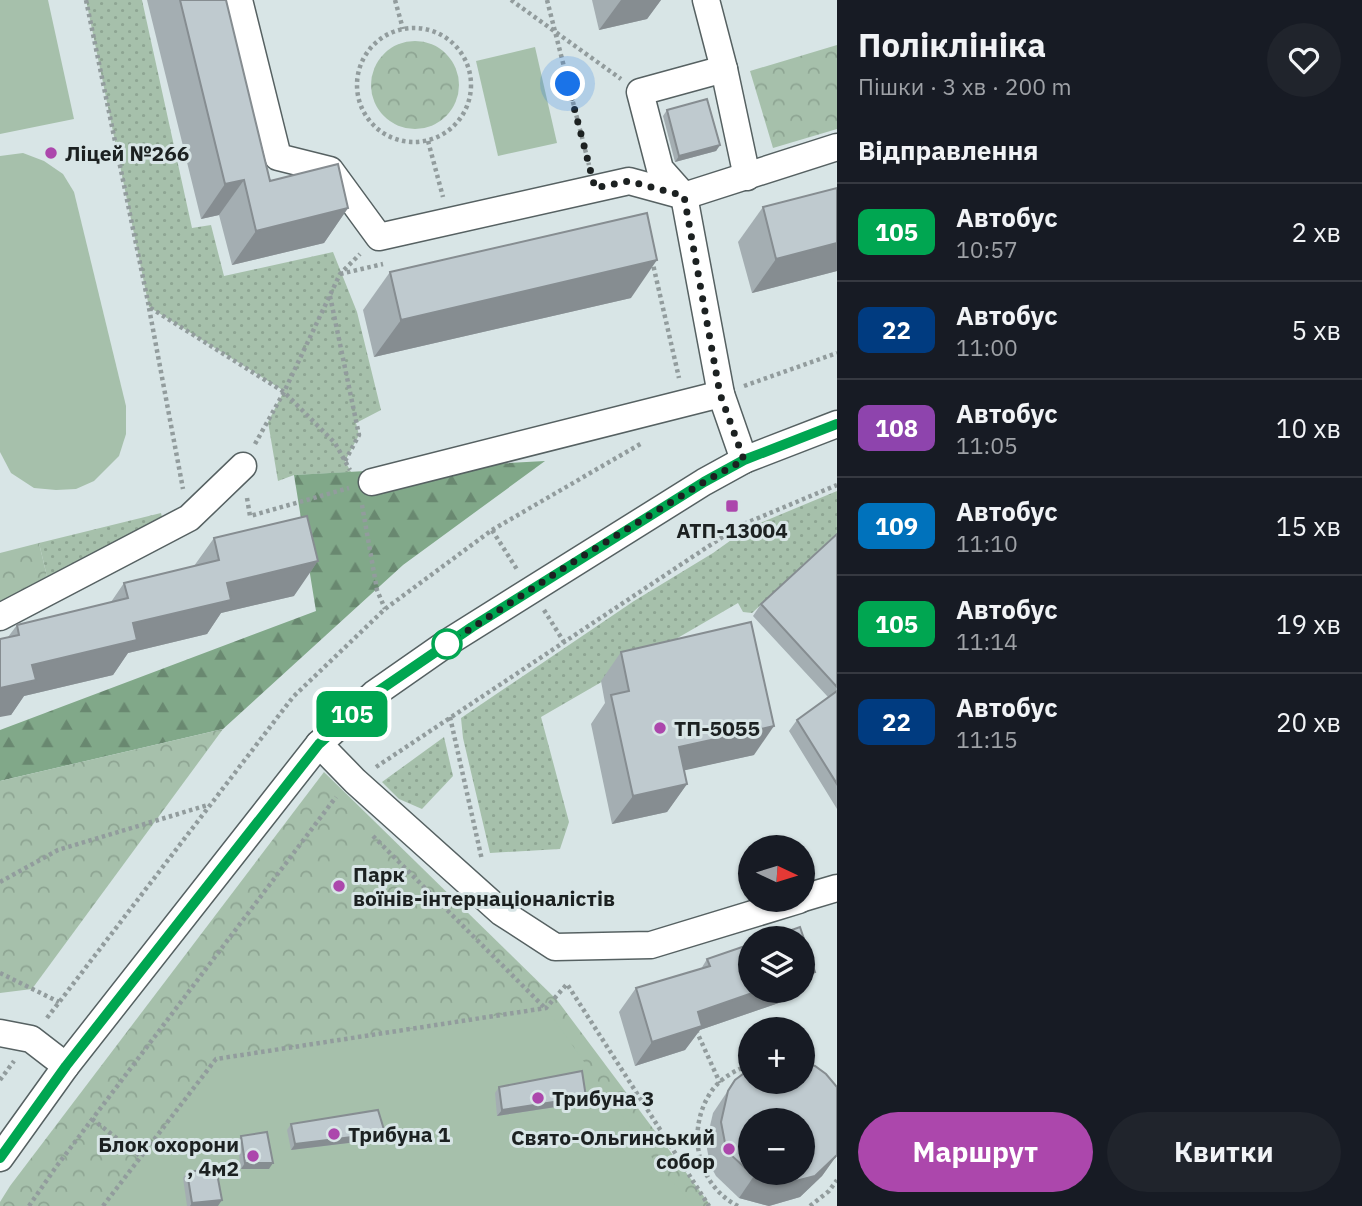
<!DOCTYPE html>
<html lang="uk">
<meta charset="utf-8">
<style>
:root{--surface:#171b24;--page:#20242c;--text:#f1f3f6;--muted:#9ea1a6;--line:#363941;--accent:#ac47ac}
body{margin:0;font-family:"IBM Plex Sans",sans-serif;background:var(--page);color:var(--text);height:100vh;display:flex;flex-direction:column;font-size:26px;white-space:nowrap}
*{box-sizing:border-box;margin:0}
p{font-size:23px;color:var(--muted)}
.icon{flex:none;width:38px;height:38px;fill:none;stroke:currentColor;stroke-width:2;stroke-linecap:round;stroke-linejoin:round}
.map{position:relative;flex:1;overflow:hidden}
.details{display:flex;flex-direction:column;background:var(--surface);width:525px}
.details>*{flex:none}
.badge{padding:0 14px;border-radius:10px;font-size:24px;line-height:46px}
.needle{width:46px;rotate:94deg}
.tools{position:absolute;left:738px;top:835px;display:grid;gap:14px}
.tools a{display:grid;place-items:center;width:77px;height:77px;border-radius:50%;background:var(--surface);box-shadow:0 2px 5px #0004;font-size:35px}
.you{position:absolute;width:35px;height:35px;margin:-18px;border:5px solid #fff;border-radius:50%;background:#1a73e8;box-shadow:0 0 0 10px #1a73e833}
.map>.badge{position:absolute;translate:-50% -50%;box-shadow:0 0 0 4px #fff}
h2{padding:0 21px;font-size:26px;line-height:63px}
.round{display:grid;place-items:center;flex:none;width:74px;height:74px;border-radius:37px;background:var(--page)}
.overview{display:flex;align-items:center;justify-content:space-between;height:119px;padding:0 21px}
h1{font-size:33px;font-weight:700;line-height:52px}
.action{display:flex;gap:14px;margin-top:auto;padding:14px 21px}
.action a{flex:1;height:80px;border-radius:42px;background:var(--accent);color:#fff;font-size:28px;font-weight:700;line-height:80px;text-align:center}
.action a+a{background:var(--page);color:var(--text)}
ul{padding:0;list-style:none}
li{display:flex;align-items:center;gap:21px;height:98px;padding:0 21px;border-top:2px solid var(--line)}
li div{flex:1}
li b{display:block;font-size:26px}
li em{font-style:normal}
li .badge{min-width:77px;font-weight:700;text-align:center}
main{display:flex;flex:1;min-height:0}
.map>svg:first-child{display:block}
.grass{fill:url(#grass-dots)}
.forest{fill:url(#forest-firs)}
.park{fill:url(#park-crowns)}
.pitch{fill:#a6c0ab}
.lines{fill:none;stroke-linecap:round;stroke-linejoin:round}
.minor-casing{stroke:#566162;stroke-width:29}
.path{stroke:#929c9d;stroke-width:4.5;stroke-dasharray:3.5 3.5;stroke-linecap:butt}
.minor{stroke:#fff;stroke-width:26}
.wall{fill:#a4aeb2}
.shaded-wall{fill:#868d91}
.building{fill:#bfcacf;stroke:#868d91;stroke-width:2;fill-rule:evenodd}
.line-casing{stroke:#fff;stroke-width:16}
.line{stroke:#00a651;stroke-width:10}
.walk{stroke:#1c2121;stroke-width:7;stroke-dasharray:0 12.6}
.poi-dot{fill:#ac47ac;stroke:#d8e5e6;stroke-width:2.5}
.stop-dot{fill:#fff;stroke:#00a651;stroke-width:3.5}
.labels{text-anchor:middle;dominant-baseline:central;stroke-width:6;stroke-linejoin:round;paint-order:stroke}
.poi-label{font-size:21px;font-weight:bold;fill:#1c2121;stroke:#d8e5e6;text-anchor:start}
</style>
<main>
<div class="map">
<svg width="837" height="1206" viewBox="0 0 837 1206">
<defs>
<pattern id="grass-dots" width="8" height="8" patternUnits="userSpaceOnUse" patternTransform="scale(1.75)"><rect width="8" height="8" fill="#a6c0ab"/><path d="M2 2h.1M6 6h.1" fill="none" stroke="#8ea593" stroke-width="1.8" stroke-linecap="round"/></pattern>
<pattern id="forest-firs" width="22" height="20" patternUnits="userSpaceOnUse" patternTransform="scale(1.75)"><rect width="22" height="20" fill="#81a889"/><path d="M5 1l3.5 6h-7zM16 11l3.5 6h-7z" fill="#698870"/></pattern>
<pattern id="park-crowns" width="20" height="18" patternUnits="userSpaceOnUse" patternTransform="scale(1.75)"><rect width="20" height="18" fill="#a6c0ab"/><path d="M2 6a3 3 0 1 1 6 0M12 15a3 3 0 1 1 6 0" fill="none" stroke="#8ea593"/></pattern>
</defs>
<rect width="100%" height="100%" fill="#d8e5e6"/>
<g class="grass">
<polygon points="86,0 142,0 192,228 211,225 224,276 333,252 357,312 381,410 356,423 359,435 345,461 351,472 294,475 278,481 268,422 284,391 149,307"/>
<polygon points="837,491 837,535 752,613 743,612 738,603 541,717 569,822 560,849 490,853 463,738 461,718 634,601 713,553 748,528"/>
<polygon points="161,513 165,529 49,585 39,543"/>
<polygon points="444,737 453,776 422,809 399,799 382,782"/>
</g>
<polygon class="forest" points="545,461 403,565 223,729 0,781 0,730 316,611 294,475"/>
<g class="park">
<circle cx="415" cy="85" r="44"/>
<polygon points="837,45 837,129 773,148 750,71"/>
<polygon points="39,543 49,585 0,609 0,553"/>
<polygon points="223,729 32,989 0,993 0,781"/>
<polygon points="324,772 557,1000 711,1206 0,1206 0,1202 10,1186"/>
</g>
<g class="pitch">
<polygon points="0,0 48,0 74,119 0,134"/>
<polygon points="535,47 557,143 498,156 476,61"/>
<polygon points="23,153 44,161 63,174 74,192 126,406 126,434 119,456 94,481 76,489 56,490 34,488 11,473 0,452 0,156"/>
<polygon points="546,1008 655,1162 694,1206 103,1206 216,1059"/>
</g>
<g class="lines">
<g class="minor-casing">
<g id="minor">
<polyline points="239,0 278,157 330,170 379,237 629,181 684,196 837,147"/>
<polyline points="706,0 724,69 747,177"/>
<polyline points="724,69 640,92 660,169 684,196 721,394 744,460"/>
<polyline points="372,482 721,394"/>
<polyline points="0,617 189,518 243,466"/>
<polyline points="319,744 355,781 501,912 555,947 651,945 799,900"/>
<polyline points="803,898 837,888"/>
<polyline points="0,1033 31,1039 66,1066"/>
<polyline points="0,1158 66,1066 319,744 374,694 450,641 704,482 744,460 837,424"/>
</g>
</g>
<g class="path">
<polyline points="86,0 149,307 284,392 335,443 350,470"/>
<polyline points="395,0 403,29"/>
<polyline points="511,0 621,79"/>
<polyline points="547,0 589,165"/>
<circle cx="414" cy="85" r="57"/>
<polyline points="428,141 443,197"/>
<polyline points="652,260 679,378"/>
<polyline points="340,274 383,264"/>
<polyline points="330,296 359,435 345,461"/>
<polyline points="149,308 183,489"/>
<polyline points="744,386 837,353"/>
<polyline points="255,444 284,392 340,274 360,254"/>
<polyline points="247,498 250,516 349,488"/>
<polyline points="362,505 377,590 385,609"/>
<polyline points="492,530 642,443"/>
<polyline points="544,610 564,642"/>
<polyline points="450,717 482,860"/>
<polyline points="376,767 739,526 837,485"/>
<polyline points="373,836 545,1008"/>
<polyline points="0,882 58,850 208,805"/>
<polyline points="0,973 59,1002"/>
<polyline points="47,1018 293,697 385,609 492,530 518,571"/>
<polyline points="696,1030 720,1083"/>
<polyline points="0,1080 14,1061"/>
<polyline points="92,1119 141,1157"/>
<polyline points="29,1206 56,1167 336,797"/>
<polyline points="103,1206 216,1059 546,1008 567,984 709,1206"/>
<path d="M 738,1206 C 696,1185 686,1129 711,1092 C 720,1078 736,1070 751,1064"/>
<polyline points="810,1206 829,1191 837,1180"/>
</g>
<use href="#minor" class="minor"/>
</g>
<g class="wall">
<polygon points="147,0 226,0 270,181 348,208 324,243 232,265 219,215 201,219"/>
<polygon points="592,0 661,0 647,19 599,30"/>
<polygon points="667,110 720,145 716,151 675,162 663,116"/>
<polygon points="837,188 837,271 752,293 738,242 763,207"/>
<polygon points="390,272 631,298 374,357 363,310"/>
<polygon points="837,534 837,809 789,731 797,720 828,697 753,616 761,604"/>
<polygon points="214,538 294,596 221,613 207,634 128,653 113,675 24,696 11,715 8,637 17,625 111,602 124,583 194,566"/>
<polygon points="621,652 754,755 684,770 687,784 667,812 612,824 591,724 605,703 601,681"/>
<polygon points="707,959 799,996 700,1030 685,1050 635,1066 619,1012 636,988 701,969"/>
<polygon points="735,1080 837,1155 822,1176 800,1197 769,1206 739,1198 716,1176 710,1165 706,1143 713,1113"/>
<polygon points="499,1087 582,1103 497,1116 495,1093"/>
<polygon points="291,1124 381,1139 291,1150 287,1130"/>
<polygon points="241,1136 269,1169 241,1169 237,1142"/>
<polygon points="187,1172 218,1206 187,1206 183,1178"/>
</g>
<g class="shaded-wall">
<polygon points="621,0 661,0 647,19 599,30"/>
<polygon points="720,145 716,151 675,162 679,156"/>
<polygon points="244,180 219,215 201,219 225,184"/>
<polygon points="348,208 324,243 232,265 256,231"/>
<polygon points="837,243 837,271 752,293 776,259"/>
<polygon points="657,260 631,298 374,357 401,320"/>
<polygon points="318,561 294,596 221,613 207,634 128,653 113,675 24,696 11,715 0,717 0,688 32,665 227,583"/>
<polygon points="774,726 754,755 659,776 679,747"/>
<polygon points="687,784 667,812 612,824 633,796"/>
<polygon points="815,972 803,989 803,976"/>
<polygon points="761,990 802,990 799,996 700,1030 685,1050 635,1066 652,1042 698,1012"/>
<polygon points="586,1097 582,1103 497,1116 502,1110"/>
<polygon points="385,1133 381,1139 291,1150 295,1144"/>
<polygon points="837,1155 822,1176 800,1197 769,1206 739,1198 754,1176"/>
<polygon points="245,1163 273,1163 269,1169 241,1169"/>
<polygon points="222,1200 218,1206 190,1206 192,1203"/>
</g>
<g class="building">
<polygon points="180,0 226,0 270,181 338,164 348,208 256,231 244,180 225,184"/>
<polygon points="707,99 720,145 679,156 667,110"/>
<polygon points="837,188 837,243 776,259 763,207"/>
<polygon points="647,213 657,260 401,320 390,272"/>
<polygon points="307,516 318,561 227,583 231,600 133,623 137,640 32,665 36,680 0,688 0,639 19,635 17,625 128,598 124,583 219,560 214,538"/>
<polygon points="837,534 837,687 761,604"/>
<polygon points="751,622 774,726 679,747 687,784 633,796 611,695 629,691 621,652"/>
<polygon points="837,691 837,784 797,720"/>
<polygon points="800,927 815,972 803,976 803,938 769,938"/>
<polygon points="751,944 751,990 761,990 698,1012 702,1026 652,1042 636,988 710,966 707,959"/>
<path d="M 803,1062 L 815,1066 L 826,1074 L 837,1087 L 837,1155 L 815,1176 L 784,1184 L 754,1176 L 731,1155 L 725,1143 L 721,1122 L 728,1091 L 735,1080 L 751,1068 L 751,1082 L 803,1082 ZM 751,1120 L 803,1120 L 803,1172 L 751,1172 Z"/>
<polygon points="582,1071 586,1097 502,1110 499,1087"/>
<polygon points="378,1110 385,1133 295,1144 291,1124"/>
<polygon points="267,1132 273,1163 245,1163 241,1136"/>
<polygon points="216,1168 222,1200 192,1203 187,1172"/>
</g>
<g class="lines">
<g class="line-casing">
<polyline id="line" points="0,1158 66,1066 319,744 374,694 472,627 704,482 744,460 837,424"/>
</g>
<use href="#line" class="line"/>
<polyline class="walk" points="447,644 570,564 704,482 744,460 720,394 684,196 629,181 595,188 568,84"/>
</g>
<g class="poi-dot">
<circle cx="51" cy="153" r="7"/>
<rect x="725" y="499" width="14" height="14" rx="3.5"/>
<circle cx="660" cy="728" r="7"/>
<circle cx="339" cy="886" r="7"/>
<circle cx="538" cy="1098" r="7"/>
<circle cx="334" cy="1134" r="7"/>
<circle cx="729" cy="1149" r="7"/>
<circle cx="253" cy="1156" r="7"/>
</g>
<circle class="stop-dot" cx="447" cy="644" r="14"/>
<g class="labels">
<g class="poi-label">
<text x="65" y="153">Ліцей №266</text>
<text x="732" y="530" text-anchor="middle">АТП-13004</text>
<text x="674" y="728">ТП-5055</text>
<text x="353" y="874">Парк<tspan x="353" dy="24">воїнів-інтернаціоналістів</tspan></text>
<text x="552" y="1098">Трибуна 3</text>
<text x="348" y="1134">Трибуна 1</text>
<text x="715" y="1137" text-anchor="end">Свято-Ольгинський<tspan x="715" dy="24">собор</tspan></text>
<text x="239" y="1144" text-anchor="end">Блок охорони<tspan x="239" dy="24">, 4м2</tspan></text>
</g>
</g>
</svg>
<div class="tools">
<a><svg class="needle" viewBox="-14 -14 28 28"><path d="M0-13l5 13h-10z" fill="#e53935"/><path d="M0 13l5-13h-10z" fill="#9ea1a6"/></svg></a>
<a><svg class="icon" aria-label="layers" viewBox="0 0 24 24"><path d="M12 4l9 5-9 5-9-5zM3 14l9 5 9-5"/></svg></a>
<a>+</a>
<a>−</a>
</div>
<div class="you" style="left:568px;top:84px"></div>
<b class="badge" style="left:352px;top:714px;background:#00a651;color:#fff">105</b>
</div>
<section class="details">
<div class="overview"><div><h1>Поліклініка</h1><p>Пішки · 3 хв · 200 m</p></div><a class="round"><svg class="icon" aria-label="heart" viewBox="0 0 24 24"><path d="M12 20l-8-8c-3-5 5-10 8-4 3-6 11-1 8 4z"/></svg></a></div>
<h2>Відправлення</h2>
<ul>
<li><span class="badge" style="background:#00a651;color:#fff">105</span><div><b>Автобус</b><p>10:57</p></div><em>2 хв</em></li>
<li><span class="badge" style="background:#003b80;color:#fff">22</span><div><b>Автобус</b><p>11:00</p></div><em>5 хв</em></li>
<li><span class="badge" style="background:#8e44ad;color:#fff">108</span><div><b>Автобус</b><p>11:05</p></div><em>10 хв</em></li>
<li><span class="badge" style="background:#0072bc;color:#fff">109</span><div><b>Автобус</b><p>11:10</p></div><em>15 хв</em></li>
<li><span class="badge" style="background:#00a651;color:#fff">105</span><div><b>Автобус</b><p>11:14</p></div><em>19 хв</em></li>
<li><span class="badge" style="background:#003b80;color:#fff">22</span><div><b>Автобус</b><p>11:15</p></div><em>20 хв</em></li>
</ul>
<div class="action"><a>Маршрут</a><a>Квитки</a></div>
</section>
</main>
